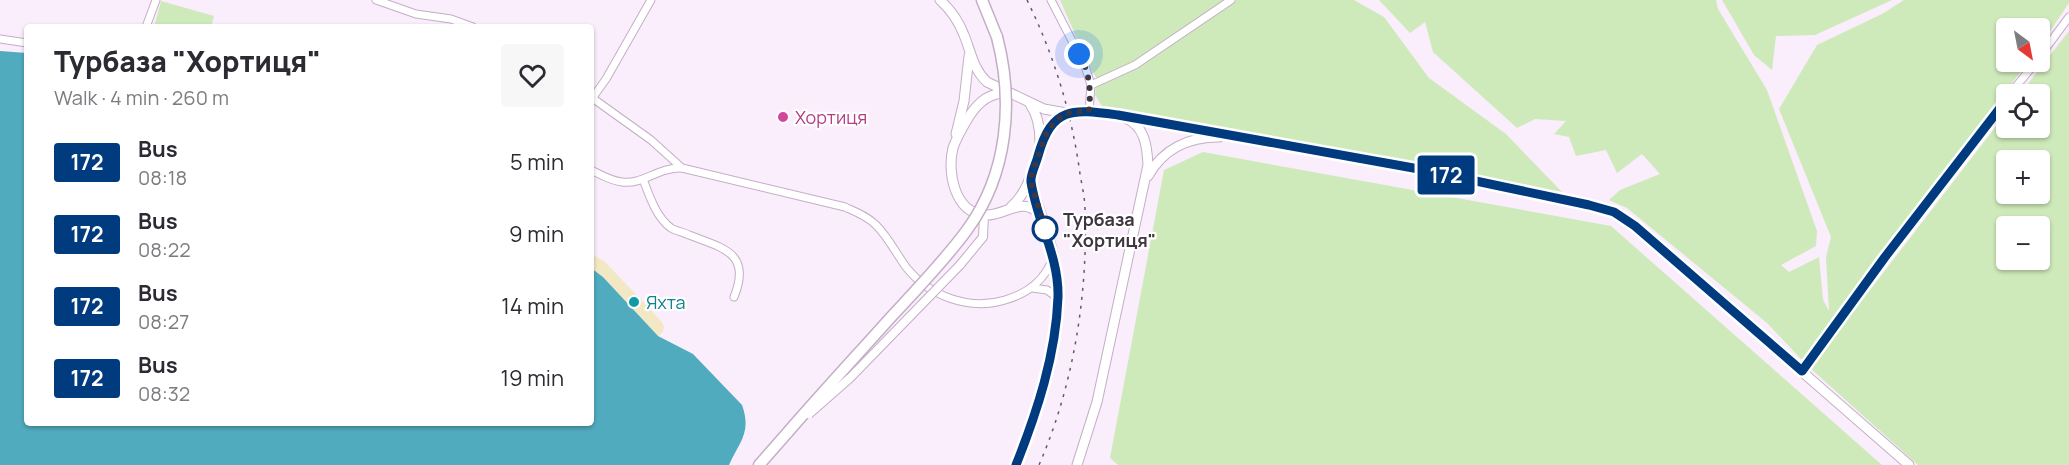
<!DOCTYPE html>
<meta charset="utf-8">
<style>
:root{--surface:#fff;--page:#f7f7f7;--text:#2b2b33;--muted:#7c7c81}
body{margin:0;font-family:Manrope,sans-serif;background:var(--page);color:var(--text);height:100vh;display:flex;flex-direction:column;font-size:22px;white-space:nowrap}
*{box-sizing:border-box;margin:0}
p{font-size:20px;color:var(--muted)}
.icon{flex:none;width:33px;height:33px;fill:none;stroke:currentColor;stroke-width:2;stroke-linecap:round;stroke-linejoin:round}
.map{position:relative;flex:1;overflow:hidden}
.details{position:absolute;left:24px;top:24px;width:570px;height:402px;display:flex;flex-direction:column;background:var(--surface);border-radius:6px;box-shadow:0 2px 4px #0004}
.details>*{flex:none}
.badge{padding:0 12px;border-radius:4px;font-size:21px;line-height:39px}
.needle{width:39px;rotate:148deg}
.controls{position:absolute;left:1996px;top:18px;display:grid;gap:12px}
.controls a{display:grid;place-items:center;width:54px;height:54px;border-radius:6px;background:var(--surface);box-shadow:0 2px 4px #0004;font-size:30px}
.you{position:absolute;width:30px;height:30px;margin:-15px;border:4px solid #fff;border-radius:50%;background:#1a73e8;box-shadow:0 0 0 9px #1a73e833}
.map>.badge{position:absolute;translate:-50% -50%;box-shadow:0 0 0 3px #fff}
.round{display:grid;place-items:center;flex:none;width:63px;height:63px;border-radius:6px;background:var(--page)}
.summary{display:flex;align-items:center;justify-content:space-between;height:102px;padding:0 30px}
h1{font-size:28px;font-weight:800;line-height:45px}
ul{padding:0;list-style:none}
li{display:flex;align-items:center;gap:18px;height:72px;padding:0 30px}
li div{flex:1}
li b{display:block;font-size:22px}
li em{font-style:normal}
li .badge{min-width:66px;font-weight:700;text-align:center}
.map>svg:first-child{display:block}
.green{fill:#cfeaba;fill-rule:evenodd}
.sand{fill:#f2e8c3}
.water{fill:#51abbe}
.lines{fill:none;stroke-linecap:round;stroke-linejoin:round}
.minor-casing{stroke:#c4aec7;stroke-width:9}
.tertiary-casing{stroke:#c4aec7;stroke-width:10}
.secondary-casing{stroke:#c4aec7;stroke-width:11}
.primary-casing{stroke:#c4aec7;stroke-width:13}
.minor{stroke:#fff;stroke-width:7}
.tertiary{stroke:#fff;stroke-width:8}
.secondary{stroke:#fff;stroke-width:9}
.primary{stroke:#fff;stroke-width:10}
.rail{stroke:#645b66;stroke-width:1.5;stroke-dasharray:3 6;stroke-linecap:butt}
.tertiary-bridge-casing{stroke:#c4aec7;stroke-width:10;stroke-linecap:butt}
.primary-bridge-casing{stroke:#c4aec7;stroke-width:13;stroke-linecap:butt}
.tertiary-bridge{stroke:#fff;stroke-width:8}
.primary-bridge{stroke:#fff;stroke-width:10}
.line-casing{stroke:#fff;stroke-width:14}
.line{stroke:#003b80;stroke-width:9}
.walk{stroke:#3f3640;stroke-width:6;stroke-dasharray:0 10.8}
.hotel-dot{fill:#d1479c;stroke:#fff;stroke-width:2}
.stop-dot{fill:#fff;stroke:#003b80;stroke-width:3}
.culture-dot{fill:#0f9aa8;stroke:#fff;stroke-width:2}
.labels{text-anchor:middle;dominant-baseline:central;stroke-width:4.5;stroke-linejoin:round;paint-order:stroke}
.hotel-label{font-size:18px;fill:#b23c85;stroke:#fff;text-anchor:start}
.stop-label{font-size:18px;font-weight:bold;fill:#3f3640;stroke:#fff;text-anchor:start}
.culture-label{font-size:18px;fill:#0d838f;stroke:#fff;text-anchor:start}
</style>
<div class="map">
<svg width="2069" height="465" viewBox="0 0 2069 465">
<rect width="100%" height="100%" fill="#faedfc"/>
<g class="green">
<polygon points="1060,0 1354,0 1384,17 1429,78 1506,134 1562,192 1102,106 1095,95 1097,79 1090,68"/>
<polygon points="1379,0 1716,0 1718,9 1767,90 1817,231 1816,246 1781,265 1789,272 1819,257 1823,300 1829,311 1826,257 1831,237 1779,109 1817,45 1882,14 1904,0 2069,0 2069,3 2040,46 2040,28 2007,28 2007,62 2028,62 1803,361 1767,323 1627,208 1609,200 1620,190 1660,174 1642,154 1617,173 1606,150 1576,156 1569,137 1554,134 1566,121 1535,119 1517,128 1433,52 1425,22 1410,33"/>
<polygon points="1722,0 1892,0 1815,35 1776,36 1772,70 1754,55"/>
<polygon points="161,1 214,16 211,27 154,27"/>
<path d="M 2069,31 L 2069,465 L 1918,465 L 1810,368 L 2007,112 L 2007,128 L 2040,128 L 2040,94 L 2020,94 ZM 2007,160 L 2040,160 L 2040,194 L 2007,194 ZM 2040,226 L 2040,260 L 2007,260 L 2007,226 Z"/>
<polygon points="1203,152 1611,226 1882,465 1118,465 1110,458 1164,170"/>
</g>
<polygon class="sand" points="591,254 604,261 661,321 664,326 663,332 658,336 603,277 591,268"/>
<path class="water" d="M 0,51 L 27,53 L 27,423 L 591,423 L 591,268 L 603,277 L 658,336 L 693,354 L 742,405 C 752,433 739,442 729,465 L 0,465 Z"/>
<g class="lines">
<g class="minor-casing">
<g id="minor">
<polyline points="376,0 416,14 451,19 473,27"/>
<polyline points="1051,0 1085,66 1091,85 1089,111"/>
<polyline points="146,27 156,0"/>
<polyline points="0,39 27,43"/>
<polyline points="2040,56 2069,17"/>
<polyline points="1091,85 1135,65 1231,0"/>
<polyline points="2010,94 2036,62"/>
<polyline points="591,97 651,140 682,168"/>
<polyline points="591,100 606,79 651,0"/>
<path d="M 591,170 C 601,175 611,181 622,182 C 643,185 658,167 682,168 L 845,207 C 856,212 867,216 876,225 C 888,237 896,253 906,267 C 929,296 969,311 1005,300 C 1029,293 1045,280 1054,256"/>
<path d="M 643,179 C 649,195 656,217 671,228 C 676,231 683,232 689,235 C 723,248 752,253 734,297"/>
<polyline points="1032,288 1047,290 1058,298"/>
<polyline points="1801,371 1885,257 2007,99"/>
</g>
</g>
<g class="tertiary-casing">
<polyline id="tertiary" points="960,265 983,237 984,215"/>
</g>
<g class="secondary-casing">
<g id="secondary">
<path d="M 940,0 C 951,10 959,22 964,35 C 971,52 973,69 987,82 L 1044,109 L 1066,113 L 1089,111 L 1117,115 L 1419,169 L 1589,205 L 1614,212 L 1635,226 L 1909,465"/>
<path d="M 1008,93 C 991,92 979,101 970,115 C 964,125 957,136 953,148 C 947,171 954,212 984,215 C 1004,217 1022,195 1039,214"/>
<path d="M 1030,104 C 1038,115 1040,127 1040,142"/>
<polyline points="956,134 964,101 969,56"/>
<path d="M 1148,176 C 1163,149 1189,137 1219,137"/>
<path d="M 1011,207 C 1035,186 1033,154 1048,129 C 1053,122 1059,118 1066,113"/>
<path d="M 1016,465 C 1038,411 1063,337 1057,277 C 1054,244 1039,212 1030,180"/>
<path d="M 1077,465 L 1097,402 L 1148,165 C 1147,146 1145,126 1125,118"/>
</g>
</g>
<g class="primary-casing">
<g id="primary">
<polyline points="982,0 997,37"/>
<polyline points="759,465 788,432"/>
</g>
</g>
<use href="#minor" class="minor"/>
<use href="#tertiary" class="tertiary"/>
<use href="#secondary" class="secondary"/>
<use href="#primary" class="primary"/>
<path class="rail" d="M 1027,0 C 1054,55 1072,114 1080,174 C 1082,186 1085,198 1085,210 C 1088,296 1073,387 1039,465"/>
<g class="tertiary-bridge-casing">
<polyline id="tertiary-bridge" points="809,414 850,378 960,265"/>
</g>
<g class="primary-bridge-casing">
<path id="primary-bridge" d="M 788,432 C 822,393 857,355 892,316 C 918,288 945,260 967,230 C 1008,174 1014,102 997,37"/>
</g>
<use href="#tertiary-bridge" class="tertiary-bridge"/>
<use href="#primary-bridge" class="primary-bridge"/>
</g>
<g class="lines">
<g class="line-casing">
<path id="line" d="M 1016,465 C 1037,412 1056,355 1058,297 C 1059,256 1037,222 1031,182 C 1030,175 1036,164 1038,156 C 1052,106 1072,109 1118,115 L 1419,169 L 1589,205 L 1614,212 L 1635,226 L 1802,371 L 1885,257 L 2007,99"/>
</g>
<use href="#line" class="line"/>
<path class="walk" d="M 1045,229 L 1048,238 L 1030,180 L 1040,151 L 1045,136 L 1054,122 L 1066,113 L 1089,111 C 1091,90 1090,73 1079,54"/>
</g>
<circle class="hotel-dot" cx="783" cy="117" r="6"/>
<circle class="stop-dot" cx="1045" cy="229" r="12"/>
<circle class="culture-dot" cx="634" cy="302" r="6"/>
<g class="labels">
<g class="hotel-label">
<text x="795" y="117">Хортиця</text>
</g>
<g class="stop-label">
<text x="1063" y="219">Турбаза<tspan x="1063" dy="21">"Хортиця"</tspan></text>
</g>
<g class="culture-label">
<text x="646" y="302">Яхта</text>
</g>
</g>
</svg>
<div class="controls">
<a><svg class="needle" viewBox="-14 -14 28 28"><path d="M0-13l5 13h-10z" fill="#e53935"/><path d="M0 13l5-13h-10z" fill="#7c7c81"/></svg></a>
<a><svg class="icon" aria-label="locate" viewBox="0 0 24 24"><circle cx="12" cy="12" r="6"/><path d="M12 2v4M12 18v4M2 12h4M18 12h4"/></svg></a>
<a>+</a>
<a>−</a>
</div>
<div class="you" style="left:1079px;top:54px"></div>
<b class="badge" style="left:1446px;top:175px;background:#003b80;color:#fff">172</b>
<section class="details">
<div class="summary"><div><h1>Турбаза &quot;Хортиця&quot;</h1><p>Walk · 4 min · 260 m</p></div><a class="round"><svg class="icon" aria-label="heart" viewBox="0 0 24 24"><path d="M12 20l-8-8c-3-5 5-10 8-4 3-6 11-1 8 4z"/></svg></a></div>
<ul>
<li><span class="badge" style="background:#003b80;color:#fff">172</span><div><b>Bus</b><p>08:18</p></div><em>5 min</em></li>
<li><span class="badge" style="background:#003b80;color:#fff">172</span><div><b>Bus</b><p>08:22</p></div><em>9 min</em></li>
<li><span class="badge" style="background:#003b80;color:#fff">172</span><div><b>Bus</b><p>08:27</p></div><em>14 min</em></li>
<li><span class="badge" style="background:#003b80;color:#fff">172</span><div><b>Bus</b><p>08:32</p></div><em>19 min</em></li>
</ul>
</section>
</div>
